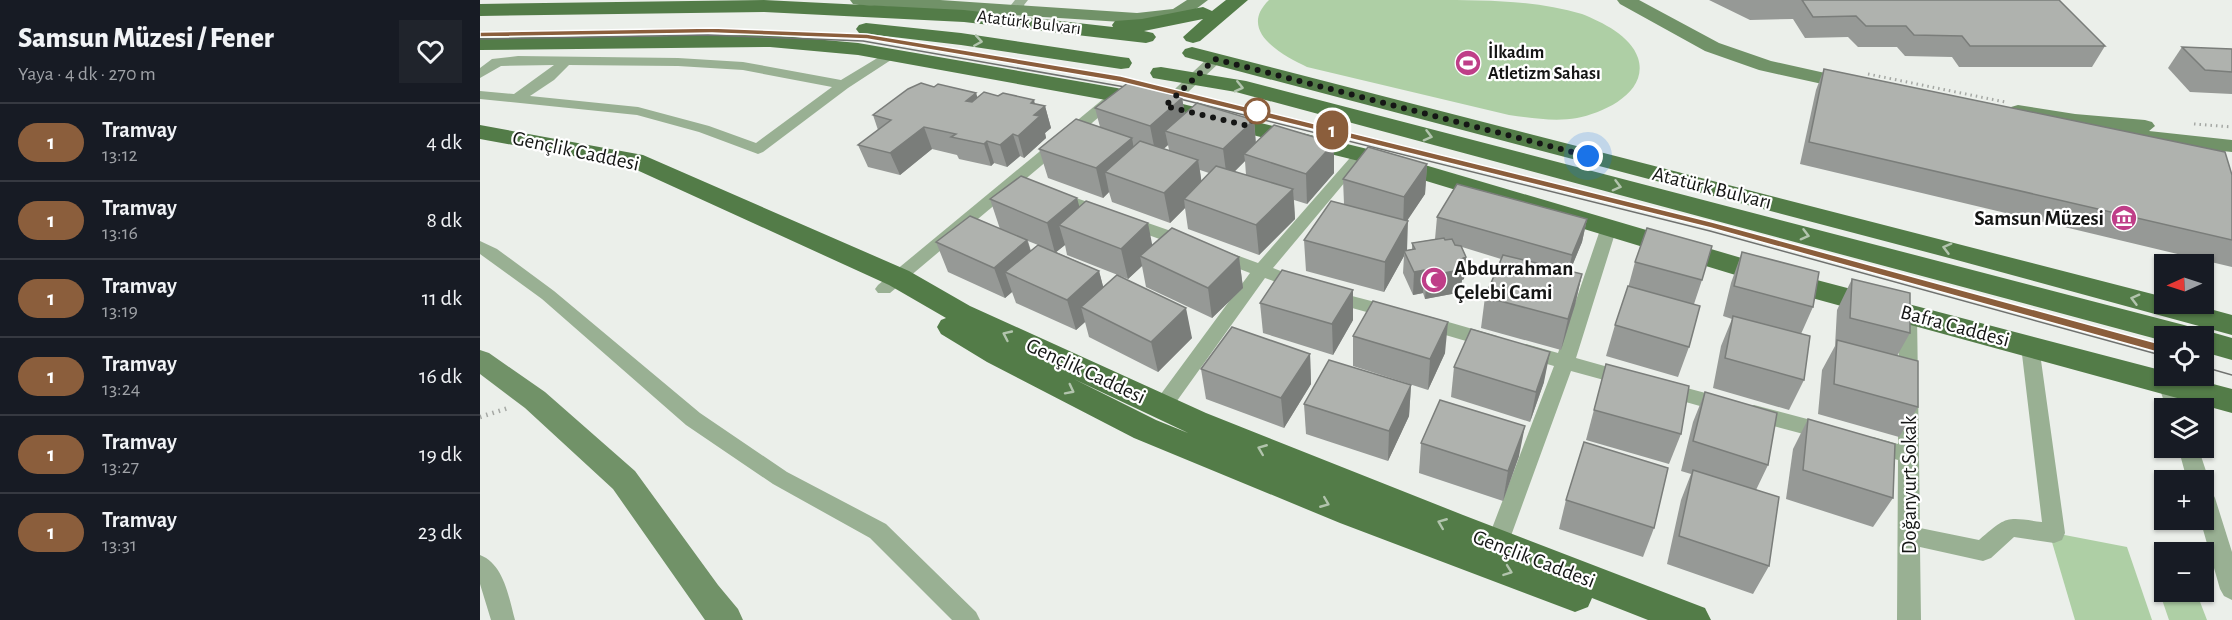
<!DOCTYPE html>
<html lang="tr">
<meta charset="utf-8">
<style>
:root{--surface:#171b24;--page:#20242c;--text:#f1f3f6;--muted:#9ea1a6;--line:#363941}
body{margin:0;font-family:"Alegreya Sans",sans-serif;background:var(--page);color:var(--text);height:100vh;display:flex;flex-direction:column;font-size:22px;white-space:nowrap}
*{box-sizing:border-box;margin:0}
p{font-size:20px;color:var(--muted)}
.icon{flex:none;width:33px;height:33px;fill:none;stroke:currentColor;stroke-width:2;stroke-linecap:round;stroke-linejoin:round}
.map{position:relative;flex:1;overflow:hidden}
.panel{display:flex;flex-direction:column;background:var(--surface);width:480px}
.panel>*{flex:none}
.badge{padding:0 12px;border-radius:20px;font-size:21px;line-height:39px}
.needle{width:39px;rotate:267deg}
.tools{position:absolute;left:1674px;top:254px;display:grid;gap:12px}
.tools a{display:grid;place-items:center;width:60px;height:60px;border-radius:0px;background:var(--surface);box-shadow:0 2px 4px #0004;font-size:30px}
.you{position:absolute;width:30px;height:30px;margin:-15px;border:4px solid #fff;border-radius:50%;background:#1a73e8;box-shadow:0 0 0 9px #1a73e833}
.map>.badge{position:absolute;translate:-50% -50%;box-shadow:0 0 0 3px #fff}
.round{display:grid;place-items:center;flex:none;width:63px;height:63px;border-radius:0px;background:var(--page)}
.summary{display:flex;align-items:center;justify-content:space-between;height:102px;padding:0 18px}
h1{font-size:28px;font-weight:800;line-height:45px}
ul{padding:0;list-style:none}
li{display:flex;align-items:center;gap:18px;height:78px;padding:0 18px;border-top:2px solid var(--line)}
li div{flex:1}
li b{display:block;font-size:22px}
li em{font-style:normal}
li .badge{min-width:66px;font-weight:700;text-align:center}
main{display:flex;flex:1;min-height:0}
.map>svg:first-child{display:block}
.green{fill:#aecfa5}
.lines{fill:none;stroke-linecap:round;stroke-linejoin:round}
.path-far1{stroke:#a5a8a4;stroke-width:3;stroke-dasharray:1.5 4;stroke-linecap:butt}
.path{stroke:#a5a8a4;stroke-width:4.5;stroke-dasharray:1.5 5;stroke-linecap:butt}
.street{fill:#99b093;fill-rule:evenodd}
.secondary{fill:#719268;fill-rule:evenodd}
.primary{fill:#537c48;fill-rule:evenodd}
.tram{stroke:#6f716f;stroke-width:1.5}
.wall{fill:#969996;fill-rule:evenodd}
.shaded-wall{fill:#7a7d7a}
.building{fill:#afb2ae;stroke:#7a7d7a;stroke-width:1.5}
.oneway{stroke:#b2c4ad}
.line{fill:#8b5e3c;stroke:#fff;stroke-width:1.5}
.walk{stroke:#151615;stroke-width:6;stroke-dasharray:0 10.8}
.stop-dot{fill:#fff;stroke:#8b5e3c;stroke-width:3}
.labels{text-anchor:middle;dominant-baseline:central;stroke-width:4.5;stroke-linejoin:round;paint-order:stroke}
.far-street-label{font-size:18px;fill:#151615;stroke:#fff}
.far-poi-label{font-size:18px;font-weight:bold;fill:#151615;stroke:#fff;text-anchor:start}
.street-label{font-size:21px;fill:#151615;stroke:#fff}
.poi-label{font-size:21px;font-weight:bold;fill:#151615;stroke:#fff;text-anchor:end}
</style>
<main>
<section class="panel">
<div class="summary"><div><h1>Samsun Müzesi / Fener</h1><p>Yaya · 4 dk · 270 m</p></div><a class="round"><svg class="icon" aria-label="heart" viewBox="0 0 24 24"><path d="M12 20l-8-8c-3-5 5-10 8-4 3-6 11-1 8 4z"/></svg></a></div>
<ul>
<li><span class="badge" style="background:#8b5e3c;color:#fff">1</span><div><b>Tramvay</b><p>13:12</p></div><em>4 dk</em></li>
<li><span class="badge" style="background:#8b5e3c;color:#fff">1</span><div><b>Tramvay</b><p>13:16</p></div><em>8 dk</em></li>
<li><span class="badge" style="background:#8b5e3c;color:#fff">1</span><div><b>Tramvay</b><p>13:19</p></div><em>11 dk</em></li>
<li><span class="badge" style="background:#8b5e3c;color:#fff">1</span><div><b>Tramvay</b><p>13:24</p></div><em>16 dk</em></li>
<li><span class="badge" style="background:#8b5e3c;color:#fff">1</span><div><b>Tramvay</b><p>13:27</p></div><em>19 dk</em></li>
<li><span class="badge" style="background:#8b5e3c;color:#fff">1</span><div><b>Tramvay</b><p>13:31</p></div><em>23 dk</em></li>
</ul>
</section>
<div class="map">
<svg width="1752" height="620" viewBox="0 0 1752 620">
<rect width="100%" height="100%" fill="#ebefea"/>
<g class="green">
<path d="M 789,0 C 843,0 898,0 953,0 C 1002,0 1055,0 1102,14 C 1122,22 1151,36 1158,58 C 1169,92 1124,113 1097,118 C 1075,122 1051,118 1029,115 L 827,67 C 802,55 757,31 789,0 Z"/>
<polygon points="1569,532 1647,547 1672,620 1595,620"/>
<polygon points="1677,585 1684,587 1684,591 1717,594 1727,620 1689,620"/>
</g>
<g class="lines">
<g class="path-far1">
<polyline points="1388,74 1525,102"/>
<polyline points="1714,124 1752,127"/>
</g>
<polyline class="path" points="0,417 28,408"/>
<g class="street">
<polygon points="535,0 548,0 544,5 546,9 544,12 536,12 531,5"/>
<path d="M 409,51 L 416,55 L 414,58 L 368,88 L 283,152 L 278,154 L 219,132 L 157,115 L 0,99 L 0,91 L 34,94 L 74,65 L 21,66 L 0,78 L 0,68 L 12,59 L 38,56 L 198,58 L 263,62 L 361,80 ZM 89,65 L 198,66 L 263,70 L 352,87 L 276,143 L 229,126 L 158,107 L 50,96 L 74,80 Z"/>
<polygon points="735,55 740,56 742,59 740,62 690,109 680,109 678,106 680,103 730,56"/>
<polygon points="633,94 638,95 640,98 638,101 410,293 398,293 395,289 398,285 628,95"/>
<polygon points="881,149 886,151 889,154 886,157 793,268 826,281 829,285 826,289 820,291 785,278 689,412 682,415 675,412 672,407 675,402 770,273 731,258 729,254 731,250 737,248 778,263 876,151"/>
<polygon points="576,191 714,239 716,243 714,247 702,247 570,200 568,196 570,192"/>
<polygon points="1129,222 1135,223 1137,227 1096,358 1153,374 1156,379 1153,384 1146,386 1091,371 1028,544 1025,551 1017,554 1009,551 1006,544 1074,366 1039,356 1037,351 1039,346 1046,344 1078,353 1121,227 1123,223"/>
<polygon points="0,241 17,249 74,291 220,413 307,472 406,524 496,612 500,620 472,620 390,538 293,484 206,425 62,299 0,254"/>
<polygon points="849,290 918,308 921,313 918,318 912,319 843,300 840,296 843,292"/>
<path d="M 1428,308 L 1434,309 L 1437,314 L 1440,528 L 1499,540 C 1527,516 1525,517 1562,522 L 1541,346 L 1543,341 L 1550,339 L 1557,341 L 1559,346 L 1585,533 L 1582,540 L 1574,543 L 1534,537 L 1511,558 L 1503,561 L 1440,547 L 1441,620 L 1417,620 L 1418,460 L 1386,451 L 1383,445 L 1386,439 L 1393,437 L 1418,444 L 1419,314 L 1422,309 Z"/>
<polygon points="944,315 1017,336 1019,341 1017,346 1010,348 938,327 935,322 938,317"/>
<polygon points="1688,376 1695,378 1706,408 1686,408 1678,383 1681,378"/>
<polygon points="1184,382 1252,400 1255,405 1252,410 1245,413 1177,394 1174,389 1177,384"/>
<polygon points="1274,405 1346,424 1353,426 1356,432 1353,438 1346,440 1267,419 1264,413 1267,407"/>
<polygon points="1698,447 1718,447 1729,480 1725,486 1724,487 1724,480 1707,480"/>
<polygon points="1724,489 1732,492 1735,498 1752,552 1752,600 1744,596 1740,589 1720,519 1724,519"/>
<path d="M 0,555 C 24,564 29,598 35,620 L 11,620 L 0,584 Z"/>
</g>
<g class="secondary">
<polygon points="370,0 460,0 657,13 693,9 707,0 728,0 704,18 657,23 379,5 373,4"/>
<polygon points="1137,0 1159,0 1239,43 1291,61 1381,81 1384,85 1381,89 1374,91 1279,70 1225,51 1140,4"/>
<polygon points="1538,105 1595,114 1665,120 1672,122 1675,126 1669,131 1752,140 1752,152 1643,141 1636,139 1633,135 1638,130 1595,126 1531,115 1528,111 1531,107"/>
<polygon points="0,350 9,353 65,392 155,471 238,585 258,609 263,620 225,620 133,489 45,408 0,374"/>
</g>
<g class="primary">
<polygon points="284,0 484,10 633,27 632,25 635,21 662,19 723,7 732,11 746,0 768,0 720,41 713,43 706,41 703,37 723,19 664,31 673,33 676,37 673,41 666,43 484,22 284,12 0,16 0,4"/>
<polygon points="386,23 481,33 641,57 649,58 652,63 649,68 641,69 481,45 379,33 376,29 379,25"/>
<polygon points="290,35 378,43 637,88 904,153 1333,279 1684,371 1684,375 1699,375 1752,389 1752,413 1321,295 887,163 637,102 378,55 290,47 0,50 0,38"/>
<polygon points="712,47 1684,297 1684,303 1708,303 1752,315 1752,335 1473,259 705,57 702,53 705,49"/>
<polygon points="681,67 766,81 1704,325 1714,328 1717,332 1724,330 1752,338 1752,360 1724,352 1724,336 1684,336 1684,341 756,92 673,78 670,73 673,68"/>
<path d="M 0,125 L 163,155 L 429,271 L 490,306 L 726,413 L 983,515 L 1225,608 L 1231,620 L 1168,620 L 1112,598 L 1108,607 L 1095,612 L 860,523 L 654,438 L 507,362 L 461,334 L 457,327 L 461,320 L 466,318 L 409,285 L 148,166 L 0,139 ZM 594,379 L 704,431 L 708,433 L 676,420 Z"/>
</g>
<g class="tram">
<polyline points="0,39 228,35 383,41 662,90"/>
<polyline points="654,82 697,92"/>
<polyline points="688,96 1230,231 1684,356"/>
<polyline points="1724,367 1752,375"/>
</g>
</g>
<g class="wall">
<polygon points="1229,0 1579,0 1625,46 1612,67 1479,67 1472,57 1425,56 1417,47 1378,47 1368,37 1325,38 1313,19 1270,20"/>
<polygon points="1702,47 1752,49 1752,94 1710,92 1688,68"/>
<polygon points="1344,69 1752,175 1752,267 1320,164 1336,90"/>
<polygon points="454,87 496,93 497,98 555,104 565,106 571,128 565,133 566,138 544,158 540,156 527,167 514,163 511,166 479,159 477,155 452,149 420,175 388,167 378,145 398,130 393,115"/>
<path d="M 702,98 L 705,114 L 774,120 L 776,143 L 854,173 L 827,204 L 814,200 L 815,219 L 779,255 L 708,229 L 705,208 L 690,223 L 632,202 L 629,192 L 623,198 L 568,178 L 559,149 L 620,127 L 615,108 ZM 688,145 L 689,150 L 683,149 ZM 765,161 L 766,175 L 754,172 ZM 720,170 L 729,173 L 721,181 Z"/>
<polygon points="947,164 945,194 927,220 927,250 932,249 932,243 955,239 957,217 1107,219 1102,242 1090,271 1102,274 1095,305 1081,350 1001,328 1005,297 1021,259 982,247 986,257 984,279 982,280 981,286 978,287 977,293 945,299 943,293 933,295 923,273 924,256 904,292 826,271 824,240 864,204 863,179"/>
<path d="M 597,198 L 599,207 L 672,246 L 759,257 L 763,288 L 732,318 L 666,287 L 662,266 L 648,279 L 587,255 L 585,245 L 576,252 L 619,271 L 623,287 L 712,338 L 678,372 L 609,337 L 605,322 L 596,330 L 536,303 L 532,292 L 525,298 L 468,272 L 456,242 L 520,229 L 510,199 ZM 548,241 L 558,245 L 551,251 Z"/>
<polygon points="1262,252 1333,307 1321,334 1324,380 1309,410 1233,388 1241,346 1252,319 1243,316 1251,283"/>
<polygon points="1155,262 1222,280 1214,304 1209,347 1198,377 1126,356 1135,325 1148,288"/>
<polygon points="1372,279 1430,333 1417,356 1438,407 1419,437 1338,414 1342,370 1355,346 1357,310"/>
<polygon points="780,303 873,320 853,355 783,333"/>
<polygon points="873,336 965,353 948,390 873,366"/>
<polygon points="830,354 831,384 804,428 726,399 721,369"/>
<polygon points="1126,364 1201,434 1189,464 1106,440"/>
<polygon points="974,367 1064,382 1050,422 971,397"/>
<polygon points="931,385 929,416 908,461 826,434 824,404"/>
<polygon points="1225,392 1288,465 1276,490 1289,566 1273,594 1187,564 1201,500 1211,474 1201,471 1213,422"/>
<polygon points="1328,419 1413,498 1393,527 1306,499 1313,449"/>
<polygon points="941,443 1039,456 1023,501 939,473"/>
<polygon points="1086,500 1174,528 1163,557 1079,529"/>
</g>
<g class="shaded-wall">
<polygon points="496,93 503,115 486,101"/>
<polygon points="702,98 707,128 685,131 688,145 676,156 670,126"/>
<polygon points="554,100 557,112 565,106 571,128 565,133 566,138 544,158 538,136 551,103"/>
<polygon points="774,120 776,149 764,154 765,161 747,179 743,149"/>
<polygon points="444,127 452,149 420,175 410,153"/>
<polygon points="533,134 540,156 527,167 520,145"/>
<polygon points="652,138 657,167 625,172 629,192 623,198 616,168"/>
<polygon points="507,141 514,163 511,166 504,144"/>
<polygon points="854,143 854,173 827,204 826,174"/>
<polygon points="718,160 723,190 704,199 705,208 690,223 684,193"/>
<polygon points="947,164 945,194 923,227 924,197"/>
<polygon points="813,189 815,219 779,255 776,225"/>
<polygon points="597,198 605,228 579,225 585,245 575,253 567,223"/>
<polygon points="1107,219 1102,242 1087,278 1092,255"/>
<polygon points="928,221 927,251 924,251 924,256 904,292 905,262"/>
<polygon points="668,223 674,254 660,256 662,266 648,279 641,249"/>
<polygon points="547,240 557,271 525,272 532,292 525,298 514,268"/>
<polygon points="759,257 763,288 732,318 728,288"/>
<polygon points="986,257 984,279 982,280 981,286 978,287 977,293 945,299 947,276 977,265 981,259"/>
<polygon points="944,270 943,293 933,295 934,272"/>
<polygon points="619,271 627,301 601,307 605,322 596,330 587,300"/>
<polygon points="1102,274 1095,305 1081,350 1088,319"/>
<polygon points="873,290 873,320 853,355 852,324"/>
<polygon points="706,308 712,338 678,372 671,342"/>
<polygon points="968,322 965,353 948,390 950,359"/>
<polygon points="1070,352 1064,382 1050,422 1056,392"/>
<polygon points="830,354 831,384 804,428 801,398"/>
<polygon points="931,385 929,416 908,461 909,431"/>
<polygon points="1045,426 1039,456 1023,501 1028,471"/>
</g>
<g class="building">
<polygon points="1322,0 1579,0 1625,46 1490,46 1482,36 1434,35 1426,26 1386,26 1376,16 1333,17"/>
<polygon points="1702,47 1752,49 1752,72 1725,70"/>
<polygon points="1344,69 1745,152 1752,175 1752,240 1329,142"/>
<polygon points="649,82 702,98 670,126 615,108"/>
<polygon points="441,83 454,87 458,84 496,93 486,101 492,102 504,92 518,96 523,93 554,100 551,103 565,106 554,115 560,116 538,136 533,134 520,145 507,141 504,144 471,137 476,134 444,127 410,153 378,145 411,120 393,115 428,89"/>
<polygon points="717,103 774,120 743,149 685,131"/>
<polygon points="596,119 652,138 616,168 559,149"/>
<polygon points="794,125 854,143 826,174 764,154"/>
<polygon points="660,141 718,160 684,193 625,172"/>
<polygon points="888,147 947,164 924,197 863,179"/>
<polygon points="736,166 813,189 776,225 704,199"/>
<polygon points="541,176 597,198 567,223 510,199"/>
<polygon points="977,184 1107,219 1092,255 957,217"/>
<polygon points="606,201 668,223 641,249 579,225"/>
<polygon points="851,201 928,221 905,262 824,240"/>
<polygon points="490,216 547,240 514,268 456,242"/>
<polygon points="692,228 759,257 728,288 660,256"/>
<polygon points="1167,228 1232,246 1222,280 1155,262"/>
<polygon points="964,238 965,240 972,239 975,245 981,246 986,257 981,259 984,264 977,265 980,270 947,276 944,270 934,272 924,251 935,249 932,243"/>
<polygon points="558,245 619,271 587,300 525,272"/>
<polygon points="1262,252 1339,272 1333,307 1254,286"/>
<polygon points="1023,255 1102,274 1088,319 1005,297"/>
<polygon points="802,270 873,290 852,324 780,303"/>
<polygon points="637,275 706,308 671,342 601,307"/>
<polygon points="1372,279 1430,293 1430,333 1370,318"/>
<polygon points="1148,286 1220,306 1209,347 1135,325"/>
<polygon points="893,301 968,322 950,359 873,336"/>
<polygon points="1253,316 1330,336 1324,380 1245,358"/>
<polygon points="752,327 830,354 801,398 721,369"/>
<polygon points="991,329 1070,352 1056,392 974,367"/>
<polygon points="1357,340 1438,361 1438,407 1354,384"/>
<polygon points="849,360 931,385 909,431 824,404"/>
<polygon points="1126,364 1209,386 1201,434 1114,410"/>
<polygon points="1225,392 1297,413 1288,465 1213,441"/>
<polygon points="960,400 1045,426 1028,471 941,443"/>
<polygon points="1328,419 1415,444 1413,498 1323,470"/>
<polygon points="1104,442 1188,468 1174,528 1086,500"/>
<polygon points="1213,470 1299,497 1289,566 1199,536"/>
</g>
<defs><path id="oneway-chevron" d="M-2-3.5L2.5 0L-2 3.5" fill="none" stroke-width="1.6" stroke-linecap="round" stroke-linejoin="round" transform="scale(1.5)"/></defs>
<g class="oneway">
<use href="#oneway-chevron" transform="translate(498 41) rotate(9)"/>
<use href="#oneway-chevron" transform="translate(759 87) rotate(13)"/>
<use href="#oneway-chevron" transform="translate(948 136) rotate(15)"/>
<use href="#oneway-chevron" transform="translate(1137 186) rotate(15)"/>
<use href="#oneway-chevron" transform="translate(1325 235) rotate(15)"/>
<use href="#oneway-chevron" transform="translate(1467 248) rotate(-165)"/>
<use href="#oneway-chevron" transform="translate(1655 299) rotate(-165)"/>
<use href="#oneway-chevron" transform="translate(527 335) rotate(-155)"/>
<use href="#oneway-chevron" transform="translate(590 390) rotate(27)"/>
<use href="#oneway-chevron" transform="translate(782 449) rotate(-158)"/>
<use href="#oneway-chevron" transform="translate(845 503) rotate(22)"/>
<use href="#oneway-chevron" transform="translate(962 523) rotate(-158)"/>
<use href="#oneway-chevron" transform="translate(1028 571) rotate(20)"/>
</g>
<polygon class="line" points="232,28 387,34 641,76 1232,222 1684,345 1691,349 1684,354 1231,228 641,82 387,39 232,33 0,37 0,32"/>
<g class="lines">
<polyline class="walk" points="777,111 769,126 685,106 735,59 1108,156"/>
</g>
<defs>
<g id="stadium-disc" transform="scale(1.35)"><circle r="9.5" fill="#bf3e88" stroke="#fff"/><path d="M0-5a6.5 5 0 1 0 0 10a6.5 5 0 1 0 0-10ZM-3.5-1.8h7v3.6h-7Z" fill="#fff"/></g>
<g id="museum-disc" transform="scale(1.35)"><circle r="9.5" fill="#bf3e88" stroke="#fff"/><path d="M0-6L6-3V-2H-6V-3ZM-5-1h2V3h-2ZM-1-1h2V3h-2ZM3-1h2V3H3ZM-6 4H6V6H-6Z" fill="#fff"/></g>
<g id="mosque-disc" transform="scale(1.35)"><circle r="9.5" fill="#bf3e88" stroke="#fff"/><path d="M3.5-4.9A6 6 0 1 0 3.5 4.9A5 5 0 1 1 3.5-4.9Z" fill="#fff"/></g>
</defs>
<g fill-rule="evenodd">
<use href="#stadium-disc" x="988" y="63"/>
<use href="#museum-disc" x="1644" y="218"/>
<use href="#mosque-disc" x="954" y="280"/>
</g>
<circle class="stop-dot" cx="777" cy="111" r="12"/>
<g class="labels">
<g class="far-street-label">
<text transform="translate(549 23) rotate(7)">Atatürk Bulvarı</text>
</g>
<g class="far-poi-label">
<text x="1008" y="53">İlkadım<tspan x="1008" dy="21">Atletizm Sahası</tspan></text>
</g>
<g class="street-label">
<text transform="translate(96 151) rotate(12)">Gençlik Caddesi</text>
<text transform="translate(1232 188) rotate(14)">Atatürk Bulvarı</text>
<text transform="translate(1475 326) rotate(15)">Bafra Caddesi</text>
<text transform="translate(606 371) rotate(25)">Gençlik Caddesi</text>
<text transform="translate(1429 485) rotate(-90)">Doğanyurt Sokak</text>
<text transform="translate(1054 559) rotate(21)">Gençlik Caddesi</text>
</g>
<g class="poi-label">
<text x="1624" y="218">Samsun Müzesi</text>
<text x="974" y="268" text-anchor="start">Abdurrahman<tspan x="974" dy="24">Çelebi Cami</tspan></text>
</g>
</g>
</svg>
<div class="tools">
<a><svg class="needle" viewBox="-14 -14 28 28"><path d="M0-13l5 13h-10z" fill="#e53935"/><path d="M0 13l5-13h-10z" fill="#9ea1a6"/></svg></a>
<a><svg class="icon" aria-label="locate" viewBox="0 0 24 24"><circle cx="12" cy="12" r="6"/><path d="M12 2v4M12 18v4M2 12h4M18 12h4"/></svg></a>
<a><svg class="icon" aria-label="layers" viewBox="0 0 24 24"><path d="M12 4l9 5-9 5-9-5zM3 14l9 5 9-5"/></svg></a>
<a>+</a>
<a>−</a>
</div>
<div class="you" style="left:1108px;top:156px"></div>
<b class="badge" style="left:852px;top:130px;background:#8b5e3c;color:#fff">1</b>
</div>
</main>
